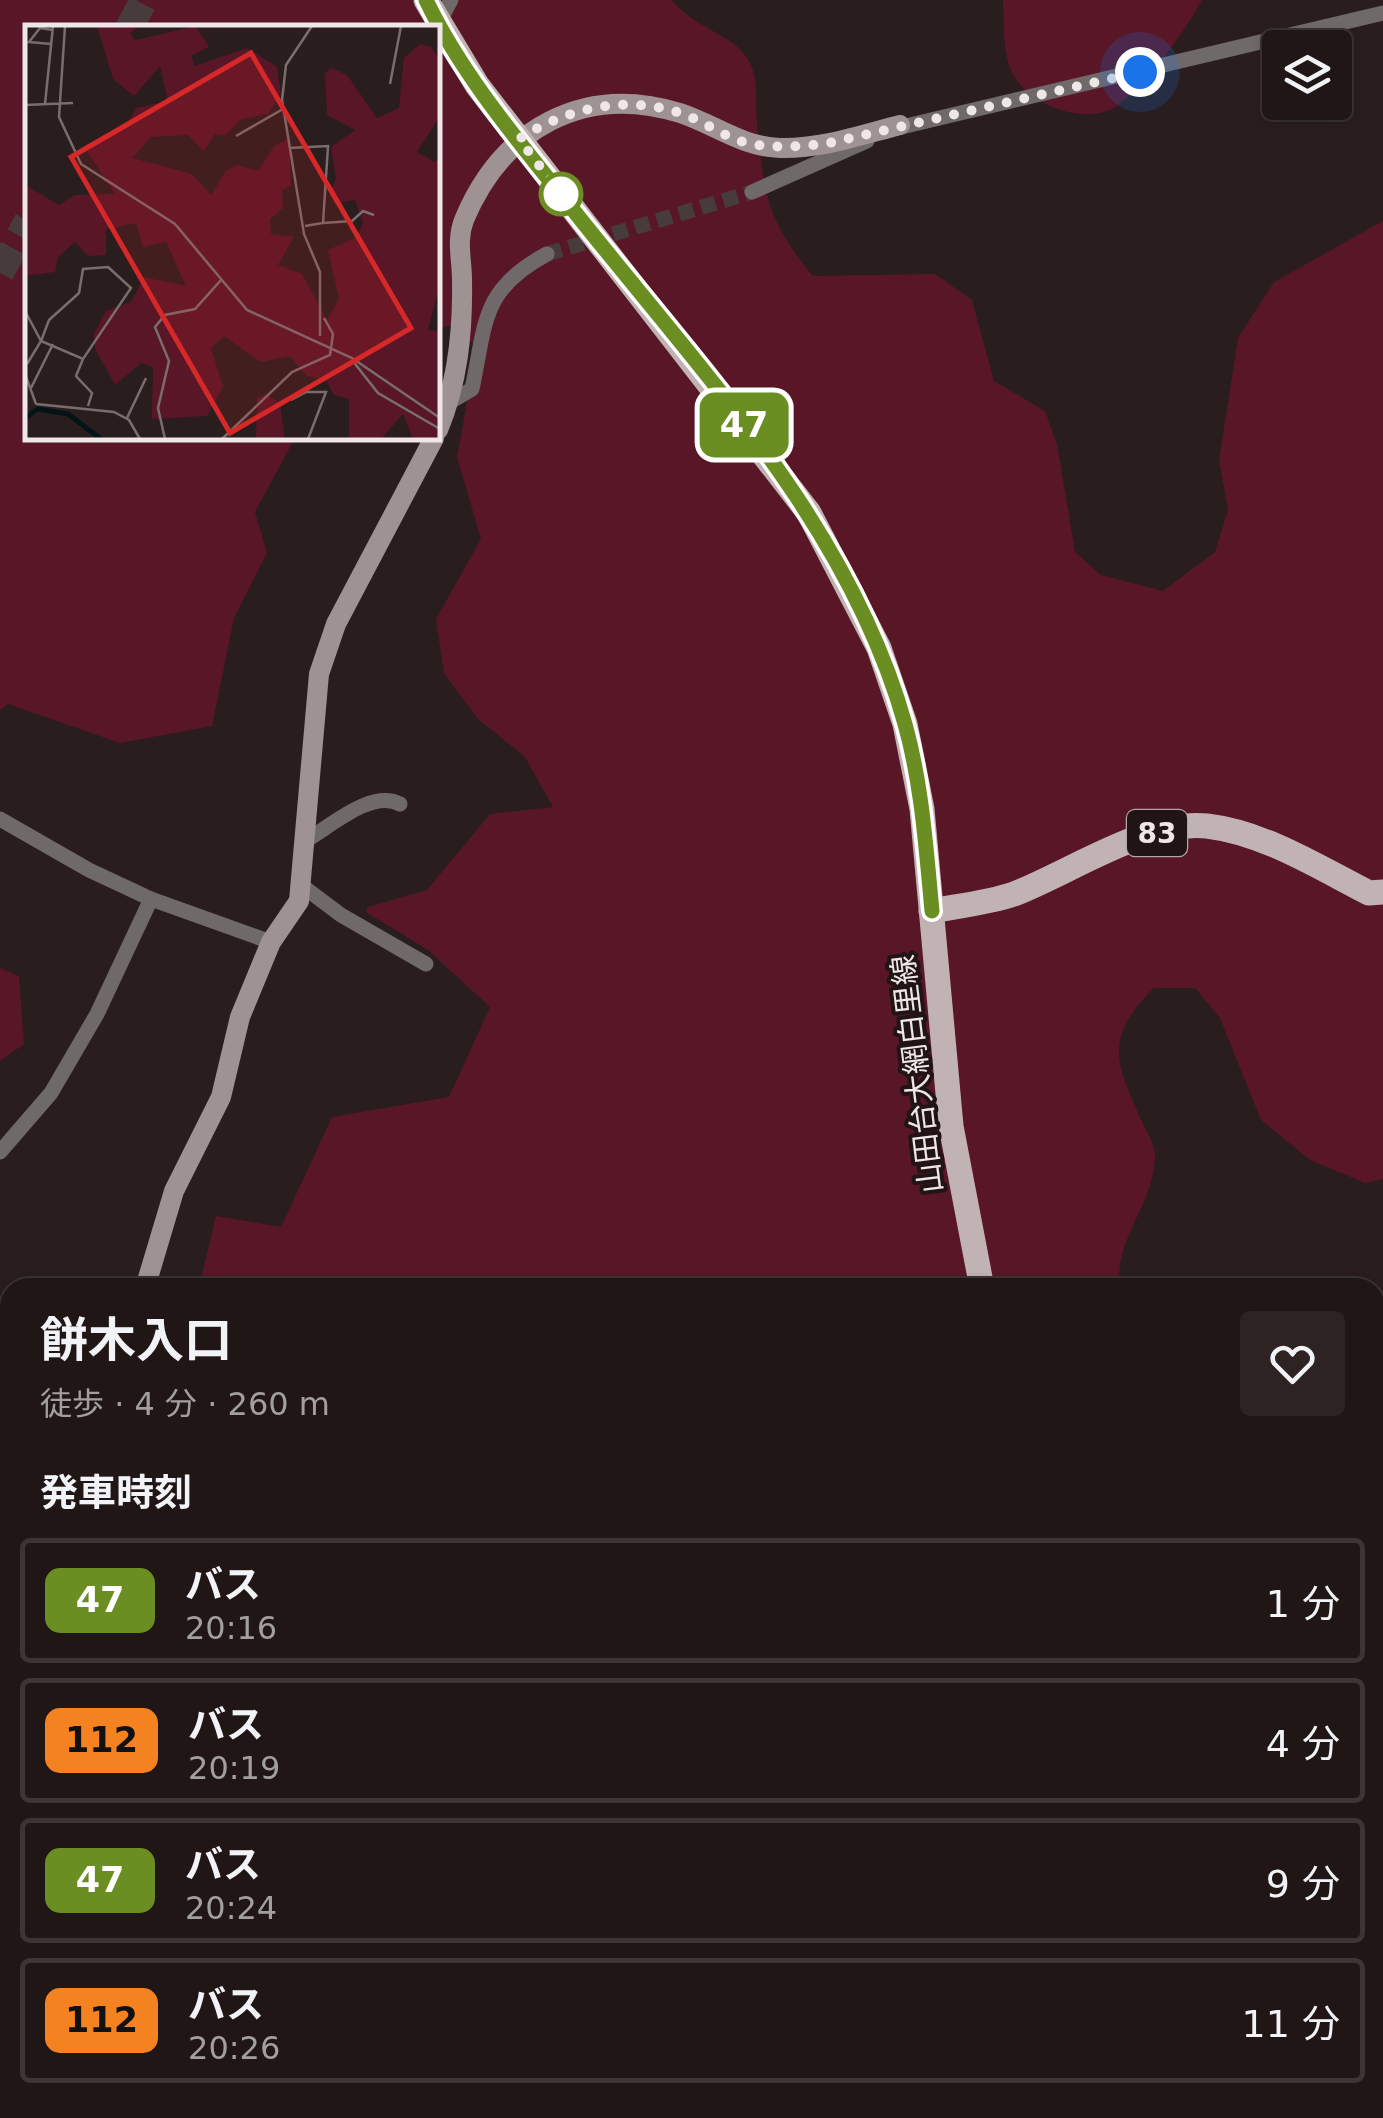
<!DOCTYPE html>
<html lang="ja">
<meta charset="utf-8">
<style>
:root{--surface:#201616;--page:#2d2323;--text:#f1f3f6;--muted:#a29fa1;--line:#3d3535}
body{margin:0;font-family:"DejaVu Sans","Noto Sans JP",sans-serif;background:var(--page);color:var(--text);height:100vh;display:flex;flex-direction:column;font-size:38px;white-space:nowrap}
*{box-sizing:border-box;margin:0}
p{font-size:32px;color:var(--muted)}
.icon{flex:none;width:55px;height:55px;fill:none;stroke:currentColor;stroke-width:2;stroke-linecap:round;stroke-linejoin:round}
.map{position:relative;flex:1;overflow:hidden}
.details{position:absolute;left:0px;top:1278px;width:1385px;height:842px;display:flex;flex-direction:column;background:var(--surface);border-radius:30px 30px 0 0;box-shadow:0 2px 8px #0004,0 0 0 2px var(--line)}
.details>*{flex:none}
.badge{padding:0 20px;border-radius:15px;font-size:35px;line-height:65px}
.tools{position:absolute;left:1262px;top:30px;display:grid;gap:20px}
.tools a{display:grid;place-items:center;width:90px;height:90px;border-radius:10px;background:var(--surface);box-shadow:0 2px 8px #0004,0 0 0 2px var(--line);font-size:50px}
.you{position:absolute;width:50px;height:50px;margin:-25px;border:8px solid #fff;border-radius:50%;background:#1a73e8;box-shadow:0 0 0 15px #1a73e833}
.map>.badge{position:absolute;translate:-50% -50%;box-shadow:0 0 0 5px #fff}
h2{padding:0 40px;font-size:38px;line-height:90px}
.round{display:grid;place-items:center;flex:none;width:105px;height:105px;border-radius:10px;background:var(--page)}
.overview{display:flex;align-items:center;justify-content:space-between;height:170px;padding:0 40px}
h1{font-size:48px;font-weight:700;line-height:75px}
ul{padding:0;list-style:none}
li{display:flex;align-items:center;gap:30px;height:125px;margin:0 20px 15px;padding:0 20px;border:5px solid var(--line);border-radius:10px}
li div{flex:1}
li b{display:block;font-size:38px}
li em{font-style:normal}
li .badge{min-width:110px;font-weight:700;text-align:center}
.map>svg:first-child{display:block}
.green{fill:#591626}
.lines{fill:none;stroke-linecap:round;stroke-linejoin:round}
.street-tunnel{stroke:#483b3c;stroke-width:15;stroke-dasharray:15 8;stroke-linecap:butt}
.highway-tunnel{stroke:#483b3c;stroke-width:28;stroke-dasharray:28 14;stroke-linecap:butt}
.street{stroke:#70696a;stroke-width:15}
.secondary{stroke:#9e9293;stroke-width:20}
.primary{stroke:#c1b2b4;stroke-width:25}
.line-casing{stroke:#fff;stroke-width:22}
.line{stroke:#6b8e23;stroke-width:15}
.walk{stroke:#efe6e7;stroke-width:10;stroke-dasharray:0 18}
.stop-dot{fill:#fff;stroke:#6b8e23;stroke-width:5}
.labels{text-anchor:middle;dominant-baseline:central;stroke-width:8;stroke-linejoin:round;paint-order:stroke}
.shield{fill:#201415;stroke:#b1a7a8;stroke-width:2.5}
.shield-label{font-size:28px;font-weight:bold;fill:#efe6e7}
.street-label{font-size:30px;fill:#efe6e7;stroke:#201415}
.inset-river{fill:none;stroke:#031417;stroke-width:5}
.inset-road{fill:none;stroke:#796d6e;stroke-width:2.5}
.view{fill:#d62828;fill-opacity:0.15;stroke:#d62828;stroke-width:5}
.inset-edge{fill:none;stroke:#efe6e7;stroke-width:5}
</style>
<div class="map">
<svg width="1383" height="2118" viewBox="0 0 1383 2118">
<rect width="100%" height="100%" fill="#2a1d1e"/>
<g class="green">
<path d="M 0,0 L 672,0 C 696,31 739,34 752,67 C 758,82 755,105 757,121 C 764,193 765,218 813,276 L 935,274 L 972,300 L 994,381 L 1045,411 L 1057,444 L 1075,552 L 1101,575 L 1163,591 L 1215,552 L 1228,510 L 1219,460 L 1238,338 L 1274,282 L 1383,221 L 1383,1179 L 1365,1183 L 1310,1160 L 1261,1120 L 1220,1018 L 1195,988 L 1154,988 C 1101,1041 1117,1064 1144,1126 C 1148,1134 1155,1145 1155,1155 C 1155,1204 1113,1239 1120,1287 L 199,1287 L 216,1216 L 281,1227 L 332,1117 L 449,1097 L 490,1007 L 428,950 L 366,912 L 368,907 L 427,890 L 490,814 L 553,807 L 525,757 L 478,719 L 444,673 L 436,619 L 481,539 L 457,457 L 477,347 L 452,325 L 438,328 L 438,28 L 28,28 L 28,438 L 295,438 L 255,512 L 267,553 L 234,618 L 212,726 L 120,743 L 8,704 L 0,710 Z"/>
<path d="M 1003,0 L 1202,0 C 1185,31 1145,88 1115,107 C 1085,126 1030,105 1014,76 C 1002,55 1004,23 1003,0 Z"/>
<polygon points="0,968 19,976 24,1044 0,1061"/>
<polygon points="1375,1572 1383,1574 1383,1828 1375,1823"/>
<polygon points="10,1748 10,2110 648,2110 638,2118 6,2118 0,2072 0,1751"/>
<polygon points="711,2110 963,2110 951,2118 727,2118"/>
<polygon points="1075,2110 1289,2110 1285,2118 1101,2118"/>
</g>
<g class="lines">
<polyline class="street-tunnel" points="547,254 752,192"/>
<g class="highway-tunnel">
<polyline points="129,28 144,0"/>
<polyline points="0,273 28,221"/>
</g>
<g class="street">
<polyline points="438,24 451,0"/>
<polyline points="893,129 1383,13"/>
<polyline points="752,192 867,141"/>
<path d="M 450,402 L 472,389 C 486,323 481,289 547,254"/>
<polyline points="0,819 89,870 151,899"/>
<path d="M 305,841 C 330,827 371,789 400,804"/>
<polyline points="301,885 341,915 426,964"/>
<polyline points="0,1152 51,1093 97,1014 151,899 271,942"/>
<polyline points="0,1388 10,1393"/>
</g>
<g class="secondary">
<path d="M 438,430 C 458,382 463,332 462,280 C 462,259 456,241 464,220 C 502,129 583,83 680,113 C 714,124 742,147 780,148 C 821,149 861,135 900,125"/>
<polyline points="145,1288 174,1191 221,1097 240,1017 271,942 299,901 319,674 336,624 434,438"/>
<polyline points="0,1701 10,1680"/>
</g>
<g class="primary">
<polyline points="426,0 477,85 809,513 879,648 905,724 922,809 951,1126 982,1288"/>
<path d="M 931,911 C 958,906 988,903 1014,894 C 1069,873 1148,819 1207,826 C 1265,833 1318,867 1369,893 L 1383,892"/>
<polyline points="1362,2110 1363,2118"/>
</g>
</g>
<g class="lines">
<g class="line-casing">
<path id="line" d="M 426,0 C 463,77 521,144 574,211 C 699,369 849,524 905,724 C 922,785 926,848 932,911"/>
</g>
<use href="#line" class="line"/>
<path class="walk" d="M 561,194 L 519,139 C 568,108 625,94 683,114 C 705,122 724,137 747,143 C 773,149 799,146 825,144 L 1140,72"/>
</g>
<circle class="stop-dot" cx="561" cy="194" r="20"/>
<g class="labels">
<rect class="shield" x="1127" y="810" width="60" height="46" rx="8"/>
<g class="shield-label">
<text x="1157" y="833">83</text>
</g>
<g class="street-label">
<text transform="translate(917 1074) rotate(-97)">山田台大網白里線</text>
</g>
</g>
<g transform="translate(25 25)">
<rect width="415" height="415" fill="#2a1d1e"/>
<path d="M 72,1 L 115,1 L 105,8 L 110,15 L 171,1 L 184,22 L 166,31 L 170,41 L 222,23 L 252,42 L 256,70 L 243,89 L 216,94 L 201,110 L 190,109 L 179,126 L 163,110 L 126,112 L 107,133 L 167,149 L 186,170 L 201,146 L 212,140 L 233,146 L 249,121 L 264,113 L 266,161 L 257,165 L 258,183 L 245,194 L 246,209 L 269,212 L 253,240 L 277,249 L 302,295 L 314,274 L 303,225 L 332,212 L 338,197 L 330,175 L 310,178 L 304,169 L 311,154 L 306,122 L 330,105 L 302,90 L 300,48 L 307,43 L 322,50 L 352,93 L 374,83 L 379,33 L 395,19 L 406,22 L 415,35 L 415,91 L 392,127 L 410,137 L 415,130 L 415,258 L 403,305 L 415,307 L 415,414 L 388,414 L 378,389 L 356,414 L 324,414 L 324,374 L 309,370 L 301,355 L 282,351 L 265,331 L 236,337 L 199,311 L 186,323 L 198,362 L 182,391 L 127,394 L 128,342 L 116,338 L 90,360 L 70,324 L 69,308 L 81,286 L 106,277 L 119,252 L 161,261 L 141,217 L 118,222 L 111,198 L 81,204 L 81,230 L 63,231 L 50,217 L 33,232 L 30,247 L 0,251 L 0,160 L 34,180 L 50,170 L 90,169 L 59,121 L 100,103 L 111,83 L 143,76 L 135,41 L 109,71 L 88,54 ZM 241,369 L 255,379 L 260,414 L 231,414 L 232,373 Z" fill="#591626"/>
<path class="inset-river" d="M 0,393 L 13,384 L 43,389 L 76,414"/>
<path class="inset-road" d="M 40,1 L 34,92 L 56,139 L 150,199 L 222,285 L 327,333 L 415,393M 287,1 L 261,40 L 257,75 L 279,209 L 295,247 L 295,311M 26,19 L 4,17 L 15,3 L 28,5M 365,59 L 376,1M 20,79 L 28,1M 0,80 L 48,78M 211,111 L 258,84M 264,123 L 303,121 L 298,198 L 280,201M 298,198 L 327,196 L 338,186 L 349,190M 83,242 L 106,263 L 58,334 L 16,316 L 24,295 L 54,268 L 58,244 ZM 0,286 L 16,316 L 2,339M 58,334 L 51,351 L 67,368 L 63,381M 327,335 L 353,368 L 415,404M 0,349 L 11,379M 6,363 L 28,319M 266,375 L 281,367 L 301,367 L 283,414M 11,379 L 89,387 L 104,395 L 115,414M 102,393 L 121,353M 140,414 L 133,383 L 144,336 L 130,302 L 140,290 L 170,284 L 196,255M 197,414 L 267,347 L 305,330 L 308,309 L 299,293"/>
<path class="view" d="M 226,28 L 386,303 L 205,408 L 46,132 Z"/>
<rect width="415" height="415" class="inset-edge"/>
</g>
</svg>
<div class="tools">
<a><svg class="icon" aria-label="layers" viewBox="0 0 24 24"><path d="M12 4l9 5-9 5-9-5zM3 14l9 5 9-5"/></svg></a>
</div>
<div class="you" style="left:1140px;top:72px"></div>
<b class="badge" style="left:744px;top:425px;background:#6b8e23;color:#fff">47</b>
<section class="details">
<div class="overview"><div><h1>餅木入口</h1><p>徒歩 · 4 分 · 260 m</p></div><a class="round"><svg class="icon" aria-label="heart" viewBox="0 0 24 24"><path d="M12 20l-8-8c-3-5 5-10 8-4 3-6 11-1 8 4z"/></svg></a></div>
<h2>発車時刻</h2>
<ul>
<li><span class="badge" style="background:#6b8e23;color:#fff">47</span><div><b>バス</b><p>20:16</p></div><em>1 分</em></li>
<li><span class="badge" style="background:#f58220;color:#111">112</span><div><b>バス</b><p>20:19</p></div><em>4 分</em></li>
<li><span class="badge" style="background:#6b8e23;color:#fff">47</span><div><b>バス</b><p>20:24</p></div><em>9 分</em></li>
<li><span class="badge" style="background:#f58220;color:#111">112</span><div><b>バス</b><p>20:26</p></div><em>11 分</em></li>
</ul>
</section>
</div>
